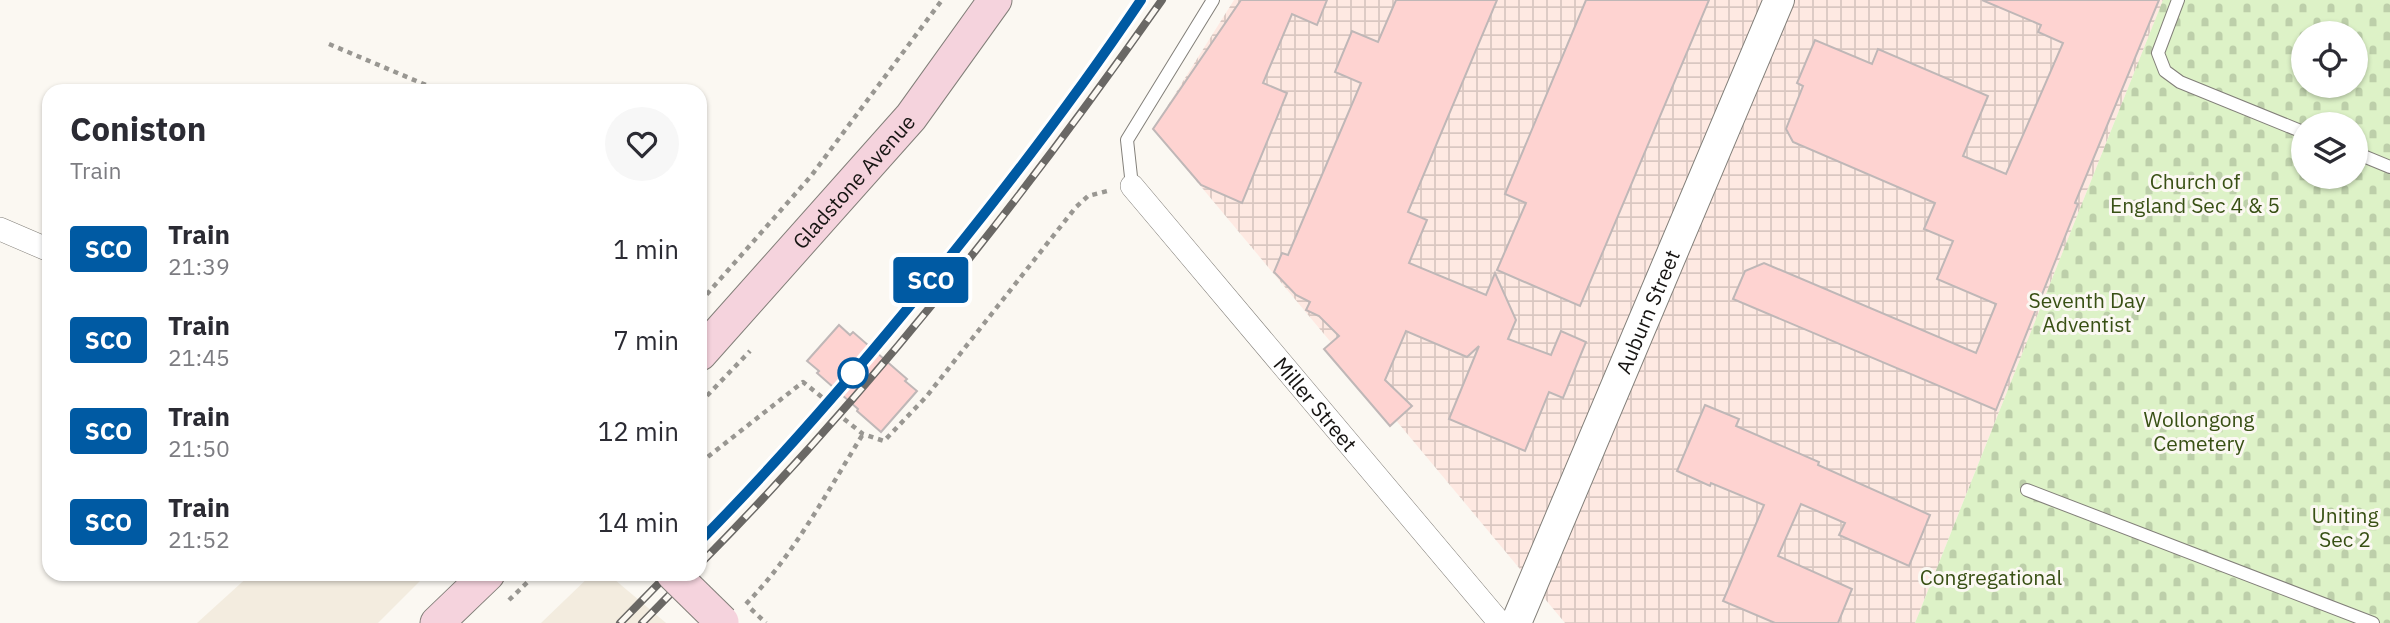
<!DOCTYPE html>
<style>
:root{--surface:#fff;--page:#f7f7f7;--text:#2b2b33;--muted:#7c7c81}
body{margin:0;font-family:"IBM Plex Sans",sans-serif;background:var(--page);color:var(--text);height:100vh;display:flex;flex-direction:column;font-size:26px;white-space:nowrap}
*{box-sizing:border-box;margin:0}
p{font-size:23px;color:var(--muted)}
.icon{flex:none;width:38px;height:38px;fill:none;stroke:currentColor;stroke-width:2;stroke-linecap:round;stroke-linejoin:round}
.map{position:relative;flex:1;overflow:hidden}
.sheet{position:absolute;left:42px;top:84px;width:665px;height:497px;display:flex;flex-direction:column;background:var(--surface);border-radius:21px;box-shadow:0 2px 5px #0004}
.sheet>*{flex:none}
.badge{padding:0 14px;border-radius:5px;font-size:24px;line-height:46px}
.buttons{position:absolute;left:2291px;top:21px;display:grid;gap:14px}
.buttons a{display:grid;place-items:center;width:77px;height:77px;border-radius:50%;background:var(--surface);box-shadow:0 2px 5px #0004;font-size:35px}
.map>.badge{position:absolute;translate:-50% -50%;box-shadow:0 0 0 4px #fff}
.round{display:grid;place-items:center;flex:none;width:74px;height:74px;border-radius:37px;background:var(--page)}
.overview{display:flex;align-items:center;justify-content:space-between;height:119px;padding:0 28px}
h1{font-size:33px;font-weight:700;line-height:52px}
ul{padding:0;list-style:none}
li{display:flex;align-items:center;gap:21px;height:91px;padding:0 28px}
li div{flex:1}
li b{display:block;font-size:26px}
li em{font-style:normal}
li .badge{min-width:77px;font-weight:700;text-align:center}
.map>svg:first-child{display:block}
.built{fill:#f3ecdf}
.industrial{fill:url(#industrial-grid)}
.cemetery{fill:url(#cemetery-stones);fill-rule:evenodd}
.building{fill:#fed3d1;stroke:#bfb7b7;stroke-width:2}
.lines{fill:none;stroke-linecap:round;stroke-linejoin:round}
.service-casing{stroke:#827f79;stroke-width:14}
.minor-casing{stroke:#827f79;stroke-width:24}
.tertiary-casing{stroke:#827f79;stroke-width:32}
.secondary-casing{stroke:#827f79;stroke-width:35}
.path{stroke:#999792;stroke-width:4.5;stroke-dasharray:5 5;stroke-linecap:butt}
.service{stroke:#fff;stroke-width:12}
.minor{stroke:#fff;stroke-width:23}
.tertiary{stroke:#fff;stroke-width:30}
.secondary{stroke:#f5d3dd;stroke-width:33}
.rail-casing{stroke:#6a6865;stroke-width:8}
.rail{stroke:#fbf8f2;stroke-width:5;stroke-dasharray:16;stroke-linecap:butt}
.secondary-bridge-casing{stroke:#827f79;stroke-width:35;stroke-linecap:butt}
.secondary-bridge{stroke:#f5d3dd;stroke-width:33}
.line-casing{stroke:#fff;stroke-width:16}
.line{stroke:#005aa3;stroke-width:10}
.stop-dot{fill:#fff;stroke:#005aa3;stroke-width:3.5}
.labels{text-anchor:middle;dominant-baseline:central;stroke-width:6;stroke-linejoin:round;paint-order:stroke}
.park-label{font-size:21px;fill:#385014;stroke:#fbf8f2}
.street-label{font-size:21px;fill:#171513;stroke:#fbf8f2}
</style>
<div class="map">
<svg width="2390" height="623" viewBox="0 0 2390 623">
<defs>
<pattern id="industrial-grid" width="8" height="8" patternUnits="userSpaceOnUse" patternTransform="scale(1.75)"><rect width="8" height="8" fill="#fee9e2"/><path d="M0 4h8M4 0v8" fill="none" stroke="#d9c7c1"/></pattern>
<pattern id="cemetery-stones" width="16" height="16" patternUnits="userSpaceOnUse" patternTransform="scale(1.75)"><rect width="16" height="16" fill="#ddf2c7"/><path d="M2 7V4a2 2 0 0 1 4 0v3zM10 15v-3a2 2 0 0 1 4 0v3z" fill="#bdcfaa"/></pattern>
</defs>
<rect width="100%" height="100%" fill="#fbf8f2"/>
<g class="built">
<polygon points="251,574 427,574 378,623 197,623"/>
<polygon points="592,574 608,574 666,623 541,623"/>
</g>
<polygon class="industrial" points="1234,0 2163,0 1915,623 1565,623 1153,129"/>
<path class="cemetery" d="M 2163,0 L 2390,0 L 2390,623 L 1915,623 ZM 2303,33 L 2356,33 L 2356,86 L 2303,86 ZM 2303,124 L 2356,124 L 2356,177 L 2303,177 Z"/>
<g class="building">
<polygon points="1241,0 1327,0 1317,25 1292,14 1263,83 1287,93 1242,203 1201,185 1153,129"/>
<polygon points="1396,0 1497,0 1408,212 1427,220 1409,263 1486,295 1495,273 1516,320 1508,339 1551,355 1561,331 1586,342 1563,398 1549,392 1525,451 1449,419 1479,346 1467,357 1406,331 1385,380 1412,406 1390,426 1324,349 1339,336 1319,316 1306,310 1310,302 1296,295 1274,272 1282,253 1288,255 1361,83 1335,72 1352,31 1378,42"/>
<polygon points="1586,0 1709,0 1580,306 1497,270 1526,203 1505,194"/>
<polygon points="1982,0 2159,0 2075,203 2078,204 1996,410 1733,299 1745,271 1764,263 1976,353 1996,304 1937,279 1953,241 1924,229 1935,203 1793,142 1786,129 1803,86 1797,83 1815,40 1872,64 1878,49 1988,96 1963,156 2006,174 2063,43 2038,32 2041,25"/>
<polygon points="839,325 850,335 853,332 907,379 905,381 917,391 881,432 857,411 858,409 817,373 819,371 807,361"/>
<polygon points="1705,405 1739,419 1736,426 1819,462 1818,465 1930,515 1909,566 1839,535 1845,523 1801,504 1778,556 1852,589 1838,623 1775,623 1723,601 1764,505 1711,483 1710,486 1677,471"/>
</g>
<g class="lines">
<g class="service-casing">
<g id="service">
<polyline points="2178,0 2158,53 2165,71 2180,82 2303,132"/>
<polyline points="2356,153 2390,167"/>
<polyline points="1132,186 1127,140 1213,0"/>
<polyline points="2027,490 2373,623"/>
</g>
</g>
<g class="minor-casing">
<g id="minor">
<path id="s1" d="M 1132,186 L 1500,623"/>
<polyline points="0,229 49,250"/>
</g>
</g>
<g class="tertiary-casing">
<g id="tertiary">
<path id="s2" d="M 1516,623 L 1779,0"/>
</g>
</g>
<g class="secondary-casing">
<g id="secondary">
<path id="s3" d="M 700,354 L 911,117 L 995,0"/>
<polyline points="437,623 488,574"/>
</g>
</g>
<g class="path">
<polyline points="329,44 440,91"/>
<polyline points="700,302 811,176 942,0"/>
<polyline points="700,403 750,351"/>
<polyline points="844,419 863,434 884,441 926,397 1076,207 1088,196 1111,190"/>
<polyline points="700,463 803,382 823,398"/>
<polyline points="509,600 536,574"/>
<path d="M 746,604 C 794,555 827,492 863,434"/>
<polyline points="751,609 766,623"/>
</g>
<use href="#service" class="service"/>
<use href="#minor" class="minor"/>
<use href="#tertiary" class="tertiary"/>
<use href="#secondary" class="secondary"/>
<g class="rail-casing">
<g id="rail">
<path d="M 700,541 C 862,375 1011,192 1141,0"/>
<path d="M 700,564 C 871,391 1022,199 1162,0"/>
<polyline points="620,623 668,574"/>
<polyline points="642,623 690,574"/>
</g>
</g>
<use href="#rail" class="rail"/>
<g class="secondary-bridge-casing">
<polyline id="secondary-bridge" points="673,574 722,622"/>
</g>
<use href="#secondary-bridge" class="secondary-bridge"/>
</g>
<g class="lines">
<g class="line-casing">
<path id="line" d="M 700,541 C 773,467 842,388 908,308 C 990,209 1069,107 1141,0"/>
</g>
<use href="#line" class="line"/>
</g>
<circle class="stop-dot" cx="853" cy="373" r="14"/>
<g class="labels">
<g class="park-label">
<text x="2195" y="181">Church of<tspan x="2195" dy="24">England Sec 4 &amp; 5</tspan></text>
<text x="2087" y="300">Seventh Day<tspan x="2087" dy="24">Adventist</tspan></text>
<text x="2199" y="419">Wollongong<tspan x="2199" dy="24">Cemetery</tspan></text>
<text x="2345" y="515">Uniting<tspan x="2345" dy="24">Sec 2</tspan></text>
<text x="1991" y="577">Congregational</text>
</g>
<g class="street-label">
<text stroke="none"><textPath href="#s3" startOffset="231">Gladstone Avenue</textPath></text>
<text stroke="none"><textPath href="#s2" startOffset="338">Auburn Street</textPath></text>
<text stroke="none"><textPath href="#s1" startOffset="285">Miller Street</textPath></text>
</g>
</g>
</svg>
<div class="buttons">
<a><svg class="icon" aria-label="locate" viewBox="0 0 24 24"><circle cx="12" cy="12" r="6"/><path d="M12 2v4M12 18v4M2 12h4M18 12h4"/></svg></a>
<a><svg class="icon" aria-label="layers" viewBox="0 0 24 24"><path d="M12 4l9 5-9 5-9-5zM3 14l9 5 9-5"/></svg></a>
</div>
<b class="badge" style="left:931px;top:280px;background:#005aa3;color:#fff">SCO</b>
<section class="sheet">
<div class="overview"><div><h1>Coniston</h1><p>Train</p></div><a class="round"><svg class="icon" aria-label="heart" viewBox="0 0 24 24"><path d="M12 20l-8-8c-3-5 5-10 8-4 3-6 11-1 8 4z"/></svg></a></div>
<ul>
<li><span class="badge" style="background:#005aa3;color:#fff">SCO</span><div><b>Train</b><p>21:39</p></div><em>1 min</em></li>
<li><span class="badge" style="background:#005aa3;color:#fff">SCO</span><div><b>Train</b><p>21:45</p></div><em>7 min</em></li>
<li><span class="badge" style="background:#005aa3;color:#fff">SCO</span><div><b>Train</b><p>21:50</p></div><em>12 min</em></li>
<li><span class="badge" style="background:#005aa3;color:#fff">SCO</span><div><b>Train</b><p>21:52</p></div><em>14 min</em></li>
</ul>
</section>
</div>
